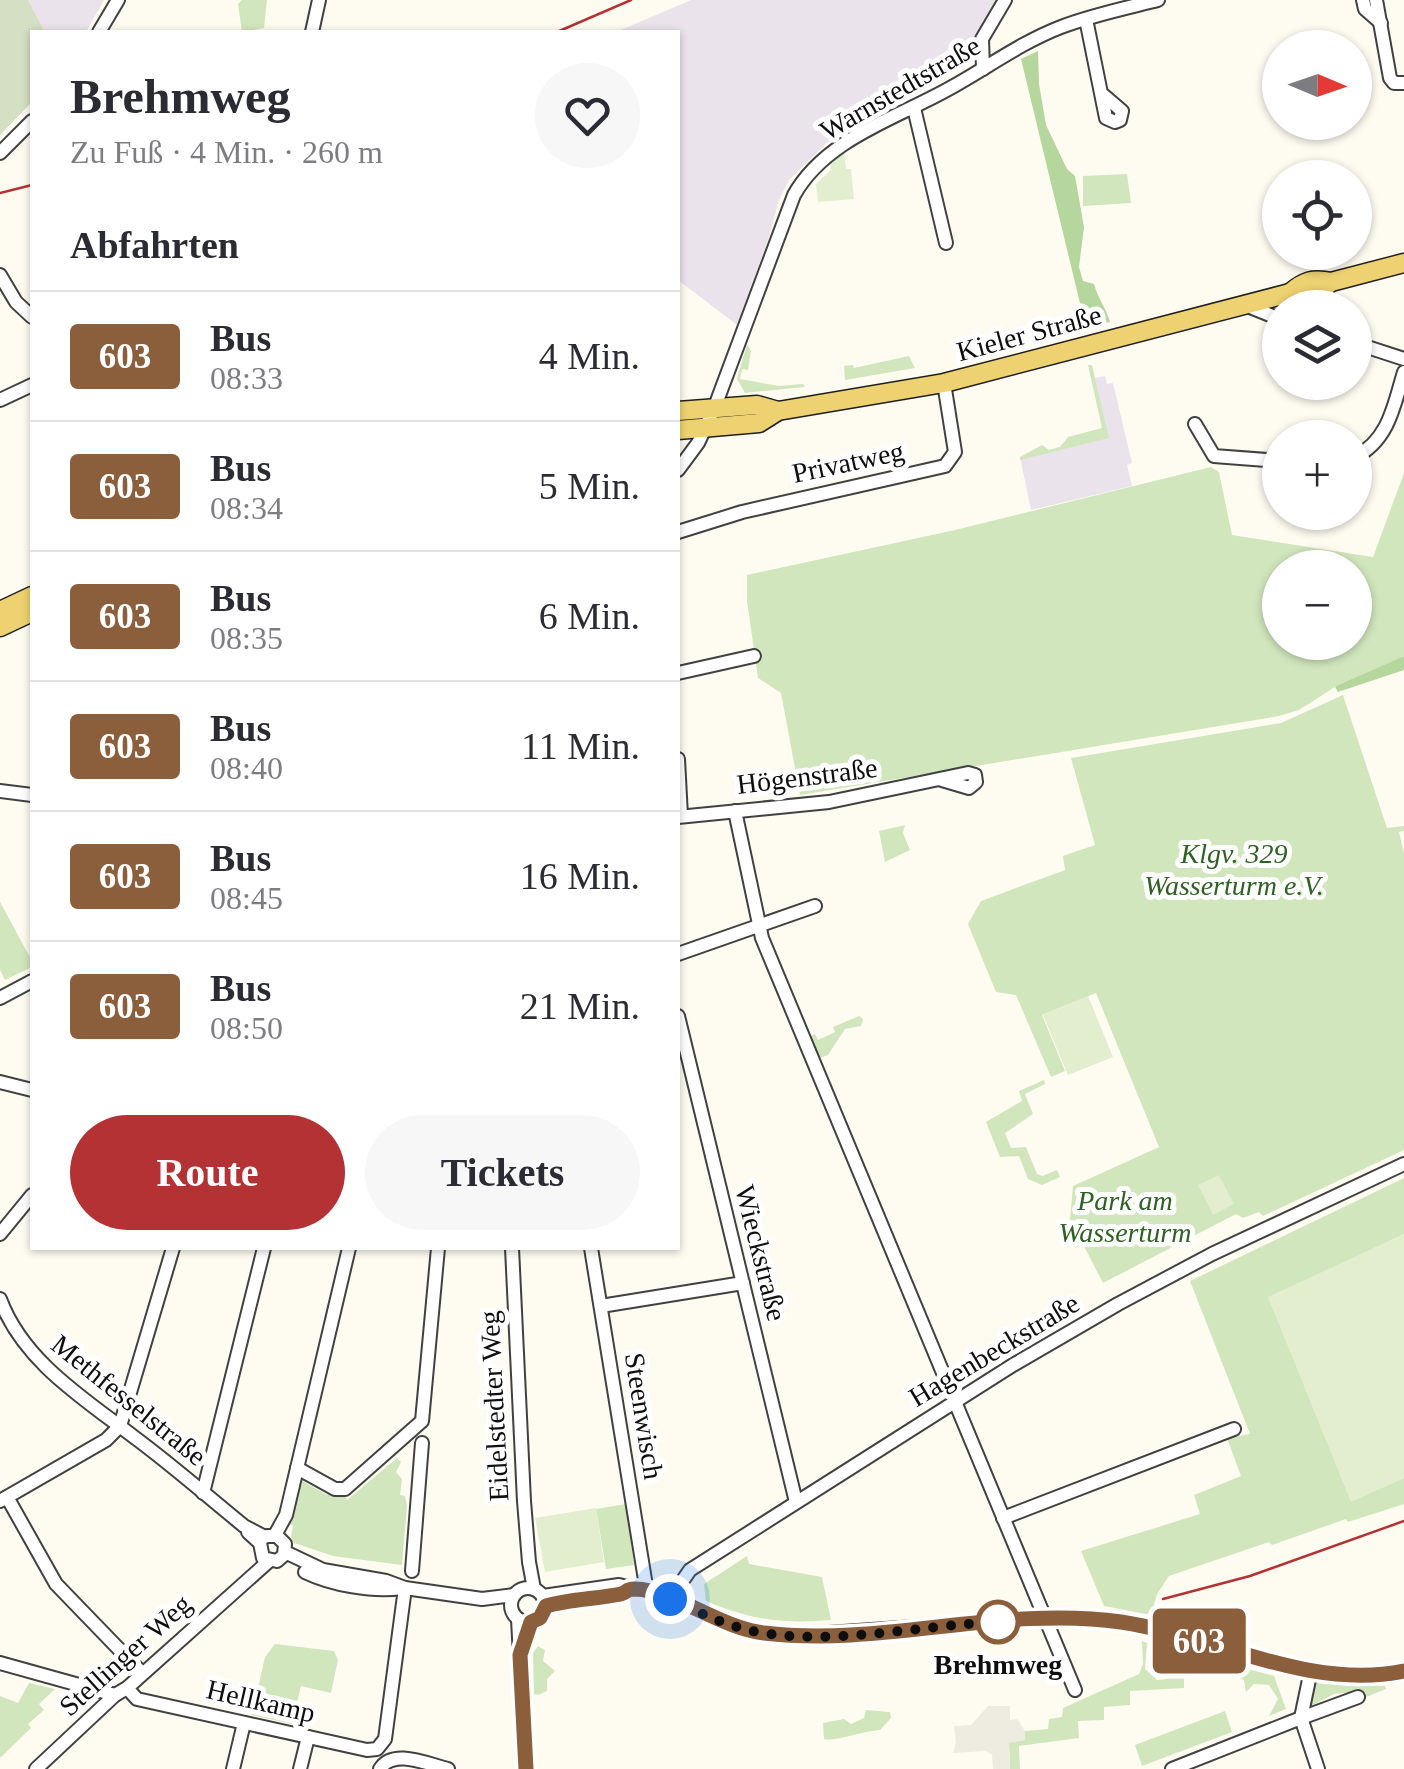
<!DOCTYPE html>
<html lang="de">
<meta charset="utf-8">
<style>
:root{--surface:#fff;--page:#f7f7f7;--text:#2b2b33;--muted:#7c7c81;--line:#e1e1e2;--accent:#b43134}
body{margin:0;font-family:Georgia,serif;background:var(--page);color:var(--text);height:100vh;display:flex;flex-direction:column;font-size:38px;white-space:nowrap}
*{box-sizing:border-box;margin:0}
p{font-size:32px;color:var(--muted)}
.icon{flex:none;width:55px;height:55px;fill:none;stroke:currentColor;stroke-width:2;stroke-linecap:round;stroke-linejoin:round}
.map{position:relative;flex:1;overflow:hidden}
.side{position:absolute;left:30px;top:30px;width:650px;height:1220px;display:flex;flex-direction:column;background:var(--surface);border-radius:0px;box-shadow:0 2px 8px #0004}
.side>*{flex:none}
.badge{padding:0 20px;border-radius:8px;font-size:35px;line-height:65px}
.needle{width:65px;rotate:92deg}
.tools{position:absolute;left:1262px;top:30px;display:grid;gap:20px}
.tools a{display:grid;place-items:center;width:110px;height:110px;border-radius:50%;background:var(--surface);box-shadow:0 2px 8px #0004;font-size:50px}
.you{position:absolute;width:50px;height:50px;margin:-25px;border:8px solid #fff;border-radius:50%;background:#1a73e8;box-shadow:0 0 0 15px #1a73e833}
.map>.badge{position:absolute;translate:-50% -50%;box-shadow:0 0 0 5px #fff}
h2{padding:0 40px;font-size:38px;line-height:90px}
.round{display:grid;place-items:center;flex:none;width:105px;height:105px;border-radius:52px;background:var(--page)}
.summary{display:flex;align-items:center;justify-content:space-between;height:170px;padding:0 40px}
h1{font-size:48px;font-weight:700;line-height:75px}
.cta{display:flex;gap:20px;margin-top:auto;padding:20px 40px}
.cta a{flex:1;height:115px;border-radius:60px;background:var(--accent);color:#fff;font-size:40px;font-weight:700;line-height:115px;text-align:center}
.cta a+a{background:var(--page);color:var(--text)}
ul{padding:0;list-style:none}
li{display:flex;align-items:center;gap:30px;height:130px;padding:0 40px;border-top:2px solid var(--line)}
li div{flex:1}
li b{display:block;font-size:38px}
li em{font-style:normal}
li .badge{min-width:110px;font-weight:700;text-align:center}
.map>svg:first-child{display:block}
.industrial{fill:#ebe3ec}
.green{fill:#d1e6bd;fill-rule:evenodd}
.forest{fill:#b5d69d}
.cemetery{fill:#d5dfc3}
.pitch{fill:#e2eece}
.plaza{fill:#eeebe0}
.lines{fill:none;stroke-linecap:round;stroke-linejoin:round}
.minor-casing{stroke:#414141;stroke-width:16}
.major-casing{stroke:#1f1f1f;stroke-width:21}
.minor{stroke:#fff;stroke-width:12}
.major{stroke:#eed271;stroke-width:18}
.tram{stroke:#b43134;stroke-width:2.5}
.rail{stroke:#b43134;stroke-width:2.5}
.line-casing{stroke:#fff;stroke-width:22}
.line{stroke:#8b5e3c;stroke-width:15}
.walk{stroke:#0e0e0e;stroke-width:10;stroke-dasharray:0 18}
.stop-dot{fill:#fff;stroke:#8b5e3c;stroke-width:5}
.labels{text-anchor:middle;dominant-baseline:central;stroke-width:10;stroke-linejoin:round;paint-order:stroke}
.street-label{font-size:28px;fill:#0e0e0e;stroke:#fff}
.park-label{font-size:28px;font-style:italic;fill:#2f6123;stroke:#fff}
.stop-label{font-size:28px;font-weight:bold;fill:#0e0e0e;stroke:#fff}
</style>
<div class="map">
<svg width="1404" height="1769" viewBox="0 0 1404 1769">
<rect width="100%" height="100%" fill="#fefcf1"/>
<g class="industrial">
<polygon points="28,0 104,0 86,32 45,32"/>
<polygon points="691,0 998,0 951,73 833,137 789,180 779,200 769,237 737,325 678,280 678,32 616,32"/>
<polygon points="1105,376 1107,384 1113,383 1132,463 1127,465 1132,486 1031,510 1020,457 1108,435 1095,378"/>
</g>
<g class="green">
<polygon points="242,0 267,0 264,28 242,32 238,4"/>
<polygon points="1127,174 1131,203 1083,206 1083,176"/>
<polygon points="747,344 751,351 748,370 742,369 740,379 779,386 803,384 805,387 745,393 737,379"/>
<polygon points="909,356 915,368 845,380 844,366 853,365 854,368"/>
<polygon points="1088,365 1092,365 1109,438 1020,460 1020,457 1042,445 1049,450 1060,447 1068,437 1102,428"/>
<path d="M 1211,467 L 1219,472 L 1232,535 L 1373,557 L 1404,473 L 1404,656 L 1338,685 L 1299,710 L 1279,716 L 800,795 L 781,693 L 758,678 L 747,601 L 747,575 L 955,530 ZM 1280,568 L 1355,568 L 1355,642 L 1280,642 Z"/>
<polygon points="1343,695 1387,828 1404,826 1404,831 1399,832 1404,854 1404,1150 1263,1216 1259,1212 1243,1218 1236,1214 1103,1283 1070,1219 1073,1186 1159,1147 1096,993 1042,1015 1065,1071 1051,1077 1016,995 996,992 968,924 981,901 1065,870 1063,856 1095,845 1071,758 1281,723"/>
<polygon points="905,825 903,833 910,850 885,862 879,831"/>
<polygon points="0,902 32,961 32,967 5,980 0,970"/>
<polygon points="859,1016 863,1019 861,1026 845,1029 828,1055 820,1058 811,1036 815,1034 818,1040 835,1032 833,1027"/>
<polygon points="1044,1080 1045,1084 1025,1094 1033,1114 1005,1133 1011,1148 1026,1147 1037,1174 1042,1176 1057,1170 1060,1177 1042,1185 1028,1179 1019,1156 1000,1157 986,1122 1022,1101 1019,1091"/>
<polygon points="1404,1178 1404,1234 1269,1298 1351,1501 1404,1478 1404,1504 1348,1522 1346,1519 1272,1545 1269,1542 1169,1576 1157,1594 1151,1615 1104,1606 1081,1551 1200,1514 1194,1495 1241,1476 1227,1438 1250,1434 1190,1281"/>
<polygon points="397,1458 401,1462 396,1472 402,1479 400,1495 405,1496 407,1506 402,1565 333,1556 294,1543 291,1537 293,1526 288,1523 298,1485 302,1481 327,1495 334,1491 344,1494 347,1500"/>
<polygon points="626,1504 634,1565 606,1569 596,1509"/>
<path d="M 747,1556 L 749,1564 L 822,1577 L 831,1620 C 782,1624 751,1620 706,1601 L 704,1584 Z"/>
<path d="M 1142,1641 L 1147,1643 L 1145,1669 L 1157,1680 C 1169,1680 1173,1676 1178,1664 L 1170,1649 L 1154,1648 L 1153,1644 L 1274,1676 L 1286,1709 L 1269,1716 L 1278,1699 L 1269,1685 L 1254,1684 L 1246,1692 L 1244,1680 L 1230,1673 L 1184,1672 L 1184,1688 L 1130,1691 L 1130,1705 L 1104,1707 L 1104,1720 L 1078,1721 L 1079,1738 L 1019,1746 L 1020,1769 L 1010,1769 L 1009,1742 L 1025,1740 L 1025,1731 L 1048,1729 L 1049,1719 L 1062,1717 L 1063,1708 L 1139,1674 L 1143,1664 Z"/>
<polygon points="275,1644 334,1651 338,1660 331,1693 301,1686 292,1724 252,1715 265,1657"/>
<polygon points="538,1646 545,1650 543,1661 555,1671 547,1679 547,1691 538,1695 534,1694 533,1653"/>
<polygon points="29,1683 55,1689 39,1704 44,1710 28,1724 31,1728 0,1758 0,1696 18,1703"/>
<polygon points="1316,1683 1385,1686 1386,1689 1366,1697 1363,1691 1334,1694 1307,1708 1311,1685"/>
<path d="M 866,1710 L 890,1712 L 891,1718 L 880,1730 C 863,1731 834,1742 824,1739 L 823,1723 L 844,1719 L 851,1724 L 864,1718 Z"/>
<polygon points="1225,1711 1232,1732 1142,1766 1135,1745"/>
</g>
<g class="forest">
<path d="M 1038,51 L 1039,84 L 1046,125 L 1067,169 L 1075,176 L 1084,227 L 1079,267 L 1083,281 L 1094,284 C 1098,299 1106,308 1110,322 L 1086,328 L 1021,59 Z"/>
<polygon points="1404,656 1404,670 1338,692 1335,687 1338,685"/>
</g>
<polygon class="cemetery" points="0,0 28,0 45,32 32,32 32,102 0,135"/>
<g class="pitch">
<polygon points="844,152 846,169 851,169 854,199 818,202 816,184 831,170 830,163"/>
<polygon points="1088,996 1113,1057 1068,1075 1043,1015"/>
<polygon points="1219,1175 1234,1204 1213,1215 1198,1185"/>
<polygon points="1404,1234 1404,1478 1351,1502 1268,1297"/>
<polygon points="596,1508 604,1562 545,1572 535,1518"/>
</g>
<polygon class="plaza" points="988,1706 1010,1706 1010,1720 1017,1719 1025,1731 1025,1740 1009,1743 1010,1769 993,1769 992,1755 986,1751 953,1753 956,1742 954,1726 971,1725"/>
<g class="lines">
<g class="minor-casing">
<g id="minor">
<polyline points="1363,0 1365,9 1381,23"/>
<polyline points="1376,0 1390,78 1394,83 1404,83"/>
<polyline points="1086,19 1106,118 1115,122 1120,120 1122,111 1101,93"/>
<polyline points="99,32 118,0"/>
<polyline points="312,32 319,0"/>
<polyline points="983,69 982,39 1005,0"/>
<polyline points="914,108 946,243"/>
<polyline points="0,153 32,121"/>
<polyline points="0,275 16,302 32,317"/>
<polyline points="1245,305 1280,319"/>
<polyline points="1355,343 1404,359"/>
<polyline points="0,400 32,385"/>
<polyline points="1195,424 1214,456 1280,461"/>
<path d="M 1355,457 C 1389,440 1394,405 1404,372"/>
<path d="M 678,470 L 698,443 L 714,409 L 794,195 C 826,138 898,118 952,87 C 988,67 1022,42 1061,27 C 1092,15 1126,8 1158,0"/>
<polyline points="678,532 742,512 945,466 955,452 944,383"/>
<polyline points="678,673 754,656"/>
<polyline points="678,759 681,816"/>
<polyline points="0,791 32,795"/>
<polyline points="735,811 762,938 1075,1690"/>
<polyline points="678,817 829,802 968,773 975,775 976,782 969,788 942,780"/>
<polyline points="678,954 815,906"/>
<polyline points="0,998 32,981"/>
<polyline points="678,1016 796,1502"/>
<polyline points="0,1082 32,1090"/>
<polyline points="0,1234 32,1195"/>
<polyline points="512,1248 524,1501 529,1562 534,1589"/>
<polyline points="591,1248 647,1592"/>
<path d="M 0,1299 C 23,1361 83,1398 134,1437 C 172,1465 207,1496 244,1526 L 265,1537"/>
<polyline points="601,1306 743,1283"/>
<polyline points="297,1468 335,1489 345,1489 422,1421 438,1248"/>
<polyline points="203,1493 264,1248"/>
<polyline points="7,1497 56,1584 142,1673"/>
<polyline points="0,1501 106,1440 120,1426 173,1248"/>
<polyline points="1003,1518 1234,1429"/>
<polyline points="248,1532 260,1543 263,1558 277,1561 284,1555 285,1544 277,1536 267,1536"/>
<polyline points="275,1535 286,1515 349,1248"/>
<polyline points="285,1552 323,1570 386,1581 405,1588 482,1599 514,1595"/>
<polyline points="412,1571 422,1443"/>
<path d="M 305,1572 C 332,1585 372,1592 402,1588"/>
<circle cx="528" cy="1605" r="17"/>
<path d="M 543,1596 L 619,1585 L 659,1595 L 743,1629 L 800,1635 L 1057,1617 C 1172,1614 1292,1695 1404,1671"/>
<polyline points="670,1599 690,1570 1013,1365 1118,1304 1212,1254 1404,1164"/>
<polyline points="546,1606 586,1598"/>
<polyline points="518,1619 526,1769"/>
<polyline points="0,1663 115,1695"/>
<polyline points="127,1688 137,1699 367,1750 377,1749 385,1739 405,1588"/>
<polyline points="36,1769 115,1695 127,1688 269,1561"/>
<polyline points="233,1769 244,1723"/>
<polyline points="300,1769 308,1737"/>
<path d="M 380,1769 C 393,1748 427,1764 448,1769"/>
<polyline points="1172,1769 1301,1718 1311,1670"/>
<polyline points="1318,1769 1301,1718 1358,1697"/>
</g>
</g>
<g class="major-casing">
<g id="major">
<polyline points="1290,293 1306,296 1318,293 1331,282 1404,263"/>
<polyline points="678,411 757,405 778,411"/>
<path d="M 678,430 L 759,423 L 778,411 L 944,383 L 1290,293 C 1304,281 1313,278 1331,282"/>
<polyline points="0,611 32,596"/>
<polyline points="0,627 32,612"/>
</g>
</g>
<use href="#minor" class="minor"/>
<use href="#major" class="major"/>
<g class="tram">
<polyline points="557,32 631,0"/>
<polyline points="0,193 32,185"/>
</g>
<polyline class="rail" points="1163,1599 1250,1576 1404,1521"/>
</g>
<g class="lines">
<g class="line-casing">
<path id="line" d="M 526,1769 L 520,1655 L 531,1622 L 540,1618 L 546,1606 C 570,1599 596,1599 621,1594 C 630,1591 625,1589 635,1589 C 674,1590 720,1628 764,1633 C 883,1647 1002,1605 1121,1622 C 1214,1636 1308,1691 1404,1671"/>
</g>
<use href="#line" class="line"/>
<path class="walk" d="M 670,1599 C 698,1612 726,1626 757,1632 C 830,1646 924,1625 998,1622"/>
</g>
<circle class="stop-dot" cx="998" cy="1622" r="20"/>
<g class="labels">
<g class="street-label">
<text transform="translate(900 88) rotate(-30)">Warnstedtstraße</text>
<text transform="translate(1029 333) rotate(-15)">Kieler Straße</text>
<text transform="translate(848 462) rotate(-12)">Privatweg</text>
<text transform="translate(807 776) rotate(-7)">Högenstraße</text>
<text transform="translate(761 1253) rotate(76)">Wieckstraße</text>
<text transform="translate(994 1350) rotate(-31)">Hagenbeckstraße</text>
<text transform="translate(129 1400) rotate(39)">Methfesselstraße</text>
<text transform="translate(494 1406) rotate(-93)">Eidelstedter Weg</text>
<text transform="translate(644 1416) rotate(81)">Steenwisch</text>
<text transform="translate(125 1655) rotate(-42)">Stellinger Weg</text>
<text transform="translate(261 1701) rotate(13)">Hellkamp</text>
</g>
<g class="park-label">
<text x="1234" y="853">Klgv. 329<tspan x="1234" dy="32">Wasserturm e.V.</tspan></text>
<text x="1125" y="1200">Park am<tspan x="1125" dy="32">Wasserturm</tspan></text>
</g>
<g class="stop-label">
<text x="998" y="1664">Brehmweg</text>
</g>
</g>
</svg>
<div class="tools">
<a><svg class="needle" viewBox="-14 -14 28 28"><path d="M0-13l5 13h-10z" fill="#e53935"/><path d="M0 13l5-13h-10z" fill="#7c7c81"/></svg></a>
<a><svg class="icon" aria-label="locate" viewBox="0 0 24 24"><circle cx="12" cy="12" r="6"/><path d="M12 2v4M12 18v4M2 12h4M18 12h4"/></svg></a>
<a><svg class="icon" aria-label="layers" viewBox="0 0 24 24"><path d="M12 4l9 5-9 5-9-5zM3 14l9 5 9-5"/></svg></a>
<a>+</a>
<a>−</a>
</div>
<div class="you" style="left:670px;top:1599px"></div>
<b class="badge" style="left:1199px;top:1641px;background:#8b5e3c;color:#fff">603</b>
<section class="side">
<div class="summary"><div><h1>Brehmweg</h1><p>Zu Fuß · 4 Min. · 260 m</p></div><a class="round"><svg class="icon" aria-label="heart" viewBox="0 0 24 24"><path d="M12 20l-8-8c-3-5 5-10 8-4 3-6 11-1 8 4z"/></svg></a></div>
<h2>Abfahrten</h2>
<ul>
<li><span class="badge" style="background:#8b5e3c;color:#fff">603</span><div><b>Bus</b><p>08:33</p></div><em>4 Min.</em></li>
<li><span class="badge" style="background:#8b5e3c;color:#fff">603</span><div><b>Bus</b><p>08:34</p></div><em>5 Min.</em></li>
<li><span class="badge" style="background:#8b5e3c;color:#fff">603</span><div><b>Bus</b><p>08:35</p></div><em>6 Min.</em></li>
<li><span class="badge" style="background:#8b5e3c;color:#fff">603</span><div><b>Bus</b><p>08:40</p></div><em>11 Min.</em></li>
<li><span class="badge" style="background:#8b5e3c;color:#fff">603</span><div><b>Bus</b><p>08:45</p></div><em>16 Min.</em></li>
<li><span class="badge" style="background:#8b5e3c;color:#fff">603</span><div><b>Bus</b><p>08:50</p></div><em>21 Min.</em></li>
</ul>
<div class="cta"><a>Route</a><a>Tickets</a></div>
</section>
</div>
